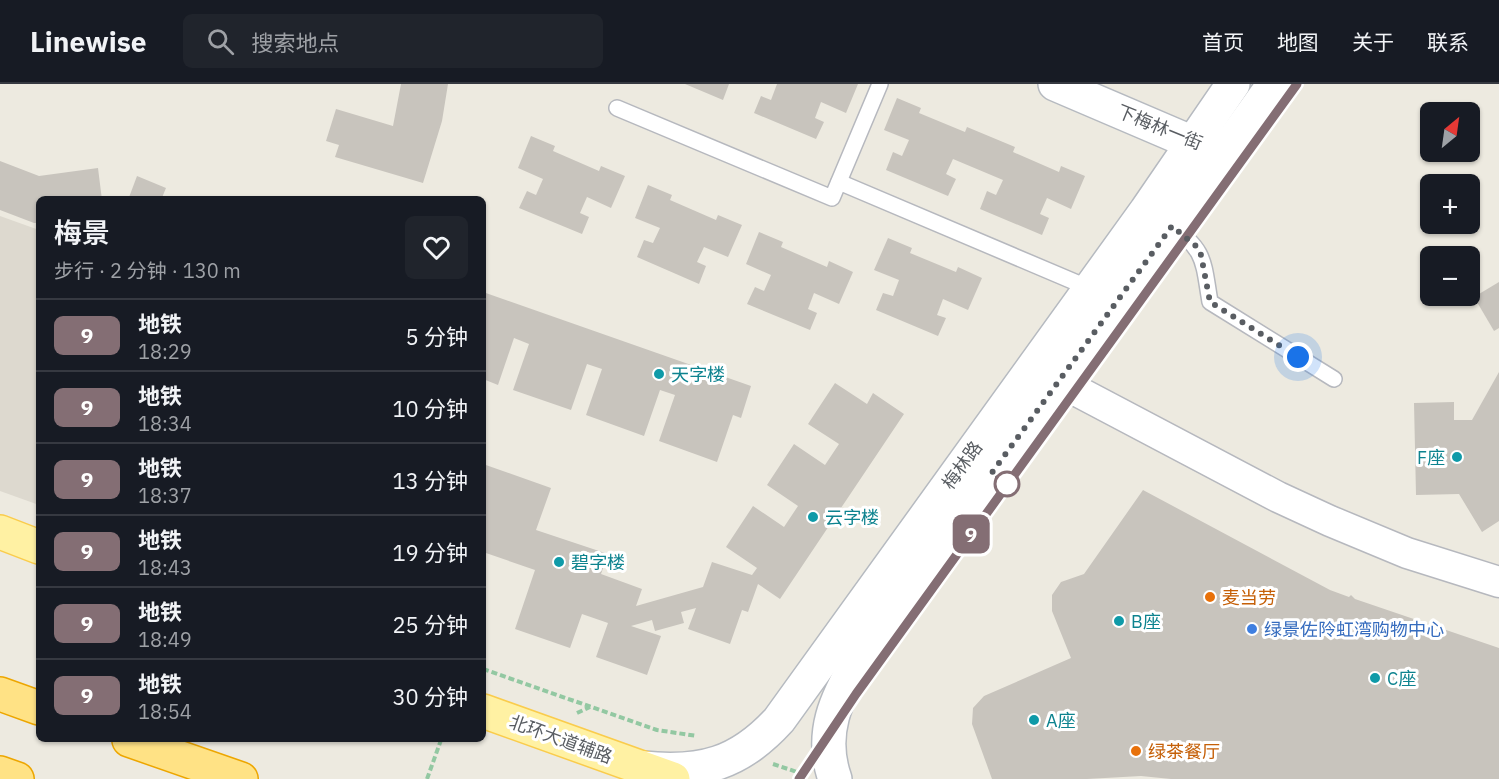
<!DOCTYPE html>
<html lang="zh">
<meta charset="utf-8">
<style>
:root{--surface:#171b24;--page:#20242c;--text:#f1f3f6;--muted:#9ea1a6;--line:#363941}
body{margin:0;font-family:"IBM Plex Sans","Noto Sans SC",sans-serif;background:var(--page);color:var(--text);height:100vh;display:flex;flex-direction:column;font-size:22px;white-space:nowrap}
*{box-sizing:border-box;margin:0}
p{font-size:20px;color:var(--muted)}
.icon{flex:none;width:33px;height:33px;fill:none;stroke:currentColor;stroke-width:2;stroke-linecap:round;stroke-linejoin:round}
.map{position:relative;flex:1;overflow:hidden}
.side{position:absolute;left:36px;top:112px;width:450px;height:546px;display:flex;flex-direction:column;background:var(--surface);border-radius:9px;box-shadow:0 2px 4px #0004}
.side>*{flex:none}
.badge{padding:0 12px;border-radius:9px;font-size:21px;line-height:39px}
.needle{width:39px;rotate:29deg}
.buttons{position:absolute;left:1420px;top:18px;display:grid;gap:12px}
.buttons a{display:grid;place-items:center;width:60px;height:60px;border-radius:9px;background:var(--surface);box-shadow:0 2px 4px #0004;font-size:30px}
.you{position:absolute;width:30px;height:30px;margin:-15px;border:4px solid #fff;border-radius:50%;background:#1a73e8;box-shadow:0 0 0 9px #1a73e833}
.map>.badge{position:absolute;translate:-50% -50%;box-shadow:0 0 0 3px #fff}
.round{display:grid;place-items:center;flex:none;width:63px;height:63px;border-radius:9px;background:var(--page)}
.overview{display:flex;align-items:center;justify-content:space-between;height:102px;padding:0 18px}
h1{font-size:28px;font-weight:600;line-height:45px}
ul{padding:0;list-style:none}
li{display:flex;align-items:center;gap:18px;height:72px;padding:0 18px;border-top:2px solid var(--line)}
li div{flex:1}
li b{display:block;font-size:22px}
li em{font-style:normal}
li .badge{min-width:66px;font-weight:700;text-align:center}
header{display:flex;align-items:center;gap:36px;box-sizing:border-box;height:84px;padding:0 30px;background:var(--surface);border-bottom:2px solid var(--line)}
header strong{font-size:28px}
nav{display:flex;gap:33px;margin-inline-start:auto;font-size:21px}
.search{width:420px;height:54px;background:var(--page);display:flex;align-items:center;gap:15px;box-sizing:border-box;padding:0 21px;border-radius:9px;color:var(--muted);font-size:22px}
.map>svg:first-child{display:block}
.education{fill:#ddd9cf}
.building{fill:#c8c4bd}
.lines{fill:none;stroke-linecap:round;stroke-linejoin:round}
.lane-casing{stroke:#b6b8be;stroke-width:18}
.street-casing{stroke:#b6b8be;stroke-width:33}
.secondary-casing{stroke:#b6bac0;stroke-width:36}
.primary-casing{stroke:#facc4c;stroke-width:36}
.highway-casing{stroke:#eda600;stroke-width:36}
.path{stroke:#93c8a2;stroke-width:4;stroke-dasharray:6 3;stroke-linecap:butt}
.lane{stroke:#fff;stroke-width:15}
.street{stroke:#fff;stroke-width:30}
.secondary{stroke:#fff;stroke-width:33}
.primary{stroke:#fff1a3;stroke-width:33}
.highway{stroke:#ffe285;stroke-width:33}
.line-casing{stroke:#fff;stroke-width:14}
.line{stroke:#846e74;stroke-width:9}
.walk{stroke:#595d62;stroke-width:6;stroke-dasharray:0 10.8}
.culture-dot{fill:#0f9aa8;stroke:#fff;stroke-width:2}
.stop-dot{fill:#fff;stroke:#846e74;stroke-width:3}
.food-dot{fill:#e8710a;stroke:#fff;stroke-width:2}
.shop-dot{fill:#3f7fe0;stroke:#fff;stroke-width:2}
.labels{text-anchor:middle;dominant-baseline:central;stroke-width:6;stroke-linejoin:round;paint-order:stroke}
.street-label{font-size:18px;fill:#595d62;stroke:#fff}
.culture-label{font-size:18px;fill:#0d838f;stroke:#fff;text-anchor:start}
.food-label{font-size:18px;fill:#c56008;stroke:#fff;text-anchor:start}
.shop-label{font-size:18px;fill:#366cbe;stroke:#fff;text-anchor:start}
</style>
<header>
<strong>Linewise</strong>
<div class="search"><svg class="icon" aria-label="search" viewBox="0 0 24 24"><circle cx="10" cy="10" r="6"/><path d="M15 15l6 6"/></svg>搜索地点</div>
<nav><a>首页</a><a>地图</a><a>关于</a><a>联系</a></nav>
</header>
<div class="map">
<svg width="1499" height="695" viewBox="0 0 1499 695">
<rect width="100%" height="100%" fill="#edeae0"/>
<polygon class="education" points="0,132 39,146 39,421 0,407"/>
<g class="building">
<polygon points="401,0 448,0 442,37 423,99 335,73 339,61 326,57 336,25 393,42"/>
<polygon points="685,0 729,0 723,16"/>
<polygon points="777,0 858,0 846,29 821,18 815,34 824,38 816,55 754,29 761,12 771,16"/>
<polygon points="897,14 921,24 919,29 965,48 967,43 1015,63 1013,68 1059,88 1061,82 1085,92 1071,125 1047,114 1040,130 1049,134 1042,151 980,125 987,107 996,111 1003,96 953,75 946,90 956,95 948,112 886,86 893,68 902,72 909,56 884,46"/>
<polygon points="531,52 555,62 553,67 599,87 601,82 625,92 611,124 587,113 580,129 589,133 582,150 519,124 527,107 536,111 543,95 518,84"/>
<polygon points="0,77 39,92 98,84 102,116 39,116 39,139 34,139 0,126"/>
<polygon points="137,92 166,104 161,116 128,116"/>
<polygon points="648,101 672,111 670,116 716,136 718,131 742,141 728,173 704,163 697,178 706,182 699,200 637,173 644,156 653,159 660,144 635,134"/>
<polygon points="759,148 783,158 781,163 827,183 829,177 853,188 839,220 814,209 808,225 817,229 810,246 747,220 755,203 764,207 771,191 746,180"/>
<polygon points="888,154 912,164 910,169 956,188 958,183 982,194 968,226 943,215 937,231 946,234 938,252 876,226 883,209 893,212 899,196 874,186"/>
<polygon points="1499,198 1499,244 1494,247 1474,213"/>
<polygon points="483,208 751,302 741,334 733,331 717,378 659,357 675,311 660,306 644,352 586,331 602,285 587,280 571,326 513,306 529,260 514,254 498,301 483,295"/>
<polygon points="1499,288 1499,437 1482,448 1459,410 1416,411 1414,319 1454,318 1454,336 1472,336"/>
<polygon points="835,299 867,320 873,309 904,330 780,515 758,500 748,528 742,526 730,560 688,545 696,524 681,528 684,539 655,547 652,536 631,542 661,552 647,591 596,573 608,539 582,530 570,564 515,545 535,486 483,468 483,380 551,404 536,446 608,470 601,490 642,505 636,522 703,503 712,478 752,491 757,484 726,463 753,422 784,443 798,422 767,401 794,360 825,381 839,360 808,340"/>
<polygon points="1143,406 1330,506 1349,513 1351,511 1355,515 1499,564 1499,695 1171,695 1141,692 1087,695 992,695 972,640 973,624 984,612 1071,574 1052,527 1052,511 1061,498 1084,490"/>
</g>
<g class="lines">
<g class="lane-casing">
<g id="lane">
<polyline points="617,24 832,114 880,0"/>
<polyline points="839,98 1089,204"/>
<path d="M 1169,140 C 1206,166 1203,177 1210,218 L 1334,295"/>
</g>
</g>
<g class="street-casing">
<polyline id="street" points="1058,297 1278,413 1330,437 1407,469 1499,498"/>
</g>
<g class="secondary-casing">
<g id="secondary">
<polyline points="1055,0 1193,59 1212,64"/>
<path d="M 643,684 C 701,690 739,680 779,636 L 1146,127 L 1233,0"/>
<path d="M 835,695 C 819,650 836,614 859,576 L 1274,0"/>
</g>
</g>
<g class="primary-casing">
<g id="primary">
<polyline points="0,448 39,463"/>
<polyline points="483,627 673,695"/>
</g>
</g>
<g class="highway-casing">
<g id="highway">
<polyline points="0,610 39,624"/>
<polyline points="129,656 241,695"/>
<polyline points="0,689 17,695"/>
</g>
</g>
<g class="path">
<polyline points="483,585 657,646 697,652"/>
<polyline points="577,629 590,623"/>
<polyline points="773,680 803,690"/>
<polyline points="427,695 441,656"/>
</g>
<use href="#lane" class="lane"/>
<use href="#street" class="street"/>
<use href="#secondary" class="secondary"/>
<use href="#primary" class="primary"/>
<use href="#highway" class="highway"/>
</g>
<g class="lines">
<g class="line-casing">
<polyline id="line" points="799,695 856,610 1297,0"/>
</g>
<use href="#line" class="line"/>
<polyline class="walk" points="1007,400 991,390 1172,142 1197,163 1201,171 1210,218 1298,273"/>
</g>
<g class="culture-dot">
<circle cx="659" cy="290" r="6"/>
<circle cx="1457" cy="373" r="6"/>
<circle cx="813" cy="433" r="6"/>
<circle cx="559" cy="478" r="6"/>
<circle cx="1119" cy="537" r="6"/>
<circle cx="1375" cy="594" r="6"/>
<circle cx="1034" cy="636" r="6"/>
</g>
<circle class="stop-dot" cx="1007" cy="400" r="12"/>
<g class="food-dot">
<circle cx="1210" cy="513" r="6"/>
<circle cx="1136" cy="667" r="6"/>
</g>
<circle class="shop-dot" cx="1252" cy="545" r="6"/>
<g class="labels">
<g class="street-label">
<text transform="translate(1160 43) rotate(22)">下梅林一街</text>
<text transform="translate(962 381) rotate(-54)">梅林路</text>
<text transform="translate(561 655) rotate(20)">北环大道辅路</text>
</g>
<g class="culture-label">
<text x="671" y="290">天字楼</text>
<text x="1445" y="373" text-anchor="end">F座</text>
<text x="825" y="433">云字楼</text>
<text x="571" y="478">碧字楼</text>
<text x="1131" y="537">B座</text>
<text x="1387" y="594">C座</text>
<text x="1046" y="636">A座</text>
</g>
<g class="food-label">
<text x="1222" y="513">麦当劳</text>
<text x="1148" y="667">绿茶餐厅</text>
</g>
<g class="shop-label">
<text x="1264" y="545">绿景佐阾虹湾购物中心</text>
</g>
</g>
</svg>
<div class="buttons">
<a><svg class="needle" viewBox="-14 -14 28 28"><path d="M0-13l5 13h-10z" fill="#e53935"/><path d="M0 13l5-13h-10z" fill="#9ea1a6"/></svg></a>
<a>+</a>
<a>−</a>
</div>
<div class="you" style="left:1298px;top:273px"></div>
<b class="badge" style="left:971px;top:450px;background:#846e74;color:#fff">9</b>
<section class="side">
<div class="overview"><div><h1>梅景</h1><p>步行 · 2 分钟 · 130 m</p></div><a class="round"><svg class="icon" aria-label="heart" viewBox="0 0 24 24"><path d="M12 20l-8-8c-3-5 5-10 8-4 3-6 11-1 8 4z"/></svg></a></div>
<ul>
<li><span class="badge" style="background:#846e74;color:#fff">9</span><div><b>地铁</b><p>18:29</p></div><em>5 分钟</em></li>
<li><span class="badge" style="background:#846e74;color:#fff">9</span><div><b>地铁</b><p>18:34</p></div><em>10 分钟</em></li>
<li><span class="badge" style="background:#846e74;color:#fff">9</span><div><b>地铁</b><p>18:37</p></div><em>13 分钟</em></li>
<li><span class="badge" style="background:#846e74;color:#fff">9</span><div><b>地铁</b><p>18:43</p></div><em>19 分钟</em></li>
<li><span class="badge" style="background:#846e74;color:#fff">9</span><div><b>地铁</b><p>18:49</p></div><em>25 分钟</em></li>
<li><span class="badge" style="background:#846e74;color:#fff">9</span><div><b>地铁</b><p>18:54</p></div><em>30 分钟</em></li>
</ul>
</section>
</div>
